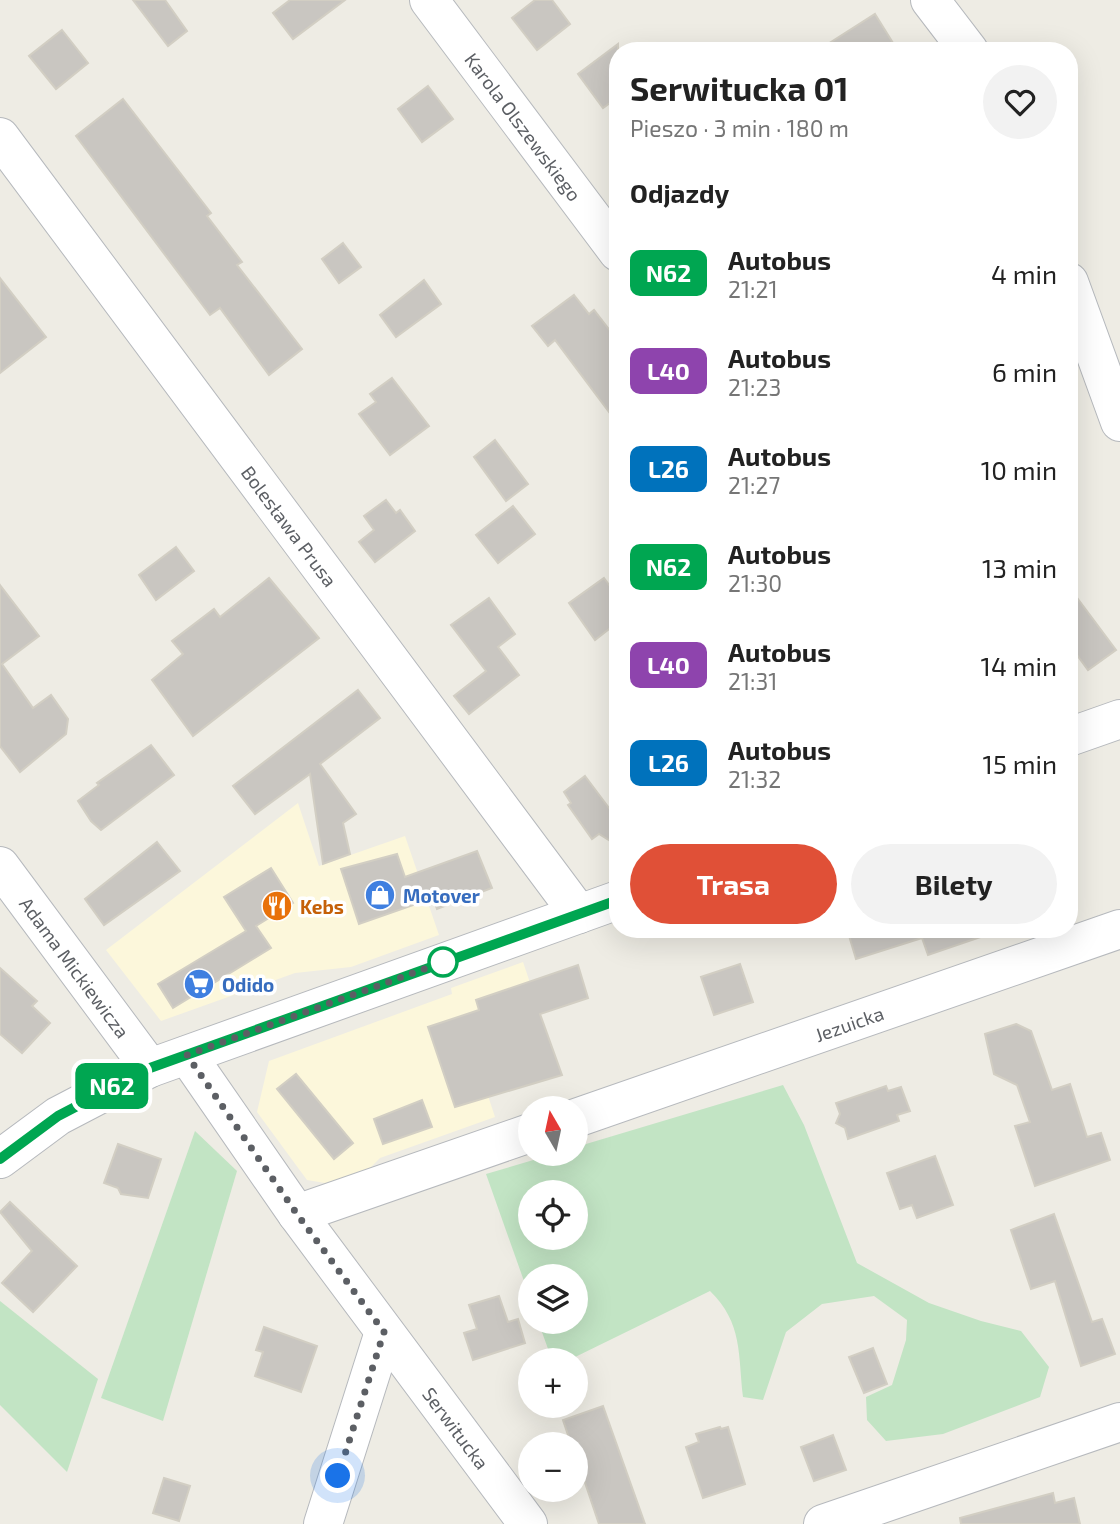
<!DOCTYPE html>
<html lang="pl">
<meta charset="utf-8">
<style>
:root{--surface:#fff;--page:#f2f2f2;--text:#222;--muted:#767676;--accent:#e05037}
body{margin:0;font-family:"Exo 2",sans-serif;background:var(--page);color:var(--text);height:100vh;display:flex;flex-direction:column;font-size:26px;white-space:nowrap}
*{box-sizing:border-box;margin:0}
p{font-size:23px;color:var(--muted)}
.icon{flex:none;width:38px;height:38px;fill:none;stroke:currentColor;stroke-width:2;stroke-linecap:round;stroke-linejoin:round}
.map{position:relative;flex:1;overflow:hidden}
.details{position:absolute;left:609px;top:42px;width:469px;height:896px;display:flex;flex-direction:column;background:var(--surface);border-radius:28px;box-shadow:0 7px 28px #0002}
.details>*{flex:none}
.badge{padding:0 14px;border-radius:10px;font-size:24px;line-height:46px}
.needle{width:46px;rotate:351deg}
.tools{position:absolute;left:518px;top:1096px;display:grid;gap:14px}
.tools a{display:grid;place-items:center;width:70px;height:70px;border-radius:50%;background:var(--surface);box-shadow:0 7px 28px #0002;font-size:35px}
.you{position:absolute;width:35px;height:35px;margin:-18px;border:5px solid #fff;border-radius:50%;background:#1a73e8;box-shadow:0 0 0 10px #1a73e833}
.map>.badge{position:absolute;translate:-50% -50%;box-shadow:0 0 0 4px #fff}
h2{padding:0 21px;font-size:26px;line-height:63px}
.round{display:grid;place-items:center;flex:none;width:74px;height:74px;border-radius:37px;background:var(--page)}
.summary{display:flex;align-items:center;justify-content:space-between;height:119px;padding:0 21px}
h1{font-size:33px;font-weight:700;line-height:52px}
.primary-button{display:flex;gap:14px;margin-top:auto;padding:14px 21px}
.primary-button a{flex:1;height:80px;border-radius:42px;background:var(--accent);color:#fff;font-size:28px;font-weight:700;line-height:80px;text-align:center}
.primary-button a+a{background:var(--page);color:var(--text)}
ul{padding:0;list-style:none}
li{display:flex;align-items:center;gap:21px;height:98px;padding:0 21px}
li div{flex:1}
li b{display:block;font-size:26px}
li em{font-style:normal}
li .badge{min-width:77px;font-weight:700;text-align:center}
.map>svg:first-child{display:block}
.commercial{fill:#fcf7db}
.green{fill:#c2e4c4;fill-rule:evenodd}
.building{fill:#c9c6c1;stroke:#d2cec3;stroke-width:2}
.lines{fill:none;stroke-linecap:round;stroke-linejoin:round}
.minor-casing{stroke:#b6b9bd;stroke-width:40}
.minor{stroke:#fff;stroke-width:38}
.line-casing{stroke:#fff;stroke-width:16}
.line{stroke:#00a651;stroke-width:10}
.walk{stroke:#5c5f64;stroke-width:7;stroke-dasharray:0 12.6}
.stop-dot{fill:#fff;stroke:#00a651;stroke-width:3.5}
.labels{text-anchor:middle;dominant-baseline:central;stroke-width:7;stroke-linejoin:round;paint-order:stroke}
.street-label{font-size:19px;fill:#5c5f64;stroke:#fff}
.shop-label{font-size:19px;font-weight:bold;fill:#366cbe;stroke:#fff;text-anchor:start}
.food-label{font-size:19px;font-weight:bold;fill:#c56008;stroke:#fff;text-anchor:start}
</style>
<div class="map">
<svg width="1120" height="1524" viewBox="0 0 1120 1524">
<rect width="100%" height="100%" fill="#eeece4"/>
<g class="commercial">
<polygon points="298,803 319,866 405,836 439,935 351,967 295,973 161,1021 106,950"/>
<polygon points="523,962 545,1027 474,1053 495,1117 380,1158 366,1172 331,1184 307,1180 257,1112 269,1061 452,994 451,988"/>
</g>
<g class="green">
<path d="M 783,1085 L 804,1125 L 857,1263 L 929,1303 L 981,1321 L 1021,1331 L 1049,1367 L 1040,1397 L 943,1434 L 886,1441 L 867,1420 L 866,1397 L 892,1385 L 906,1340 L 907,1320 L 874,1296 L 822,1304 L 786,1332 L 763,1400 L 743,1397 C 738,1355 743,1323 710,1291 L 569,1360 L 552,1360 L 538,1321 L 576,1321 L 576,1276 L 530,1276 L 530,1298 L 486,1174 L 557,1153 L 576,1153 L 576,1147 ZM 530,1192 L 576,1192 L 576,1237 L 530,1237 Z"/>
<polygon points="195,1131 237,1171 163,1421 101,1398"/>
<polygon points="0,1301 98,1379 67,1472 0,1405"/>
</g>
<g class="building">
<polygon points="133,0 165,0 187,31 168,46"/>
<polygon points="290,0 345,0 293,39 273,13"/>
<polygon points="535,0 552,0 570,24 537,50 512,18"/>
<polygon points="875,14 898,51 817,51"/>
<polygon points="62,30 88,63 56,89 29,56"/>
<polygon points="618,44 618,97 603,108 578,74"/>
<polygon points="428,86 453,119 422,142 398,109"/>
<polygon points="123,99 211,213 207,216 242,262 237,265 302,349 269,375 220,308 210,315 76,136"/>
<polygon points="343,243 361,267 339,283 322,259"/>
<polygon points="0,278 46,337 0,373"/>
<polygon points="424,280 441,304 396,337 380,315"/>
<polygon points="574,295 589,314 594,310 618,341 618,424 555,340 548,346 532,326"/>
<polygon points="392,378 429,426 390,455 359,414 376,402 370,394"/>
<polygon points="495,440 528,484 506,501 474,457"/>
<polygon points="386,500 396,513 400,510 415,531 375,562 359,542 374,530 364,516"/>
<polygon points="513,506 535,534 498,563 476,535"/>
<polygon points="176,547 194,571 156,600 139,575"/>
<polygon points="269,578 319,638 193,736 152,680 183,654 172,641 214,609 220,617"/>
<polygon points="604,578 618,597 618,622 595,640 569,603"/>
<polygon points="0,585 39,636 2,664 33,708 51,695 68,719 66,734 20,772 0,746"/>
<polygon points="1069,587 1116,650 1088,670 1069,644"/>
<polygon points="489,598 515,634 498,647 519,675 469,714 454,696 486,671 451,625"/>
<polygon points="358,690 380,718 320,764 356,814 343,823 350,854 323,864 310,774 255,814 233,786"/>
<polygon points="151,745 174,775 101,830 91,821 78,801 99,785 97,783"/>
<polygon points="585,776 618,820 611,825 615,844 599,834 592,839 568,805 571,803 564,792"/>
<polygon points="157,842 180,871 104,925 85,899"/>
<polygon points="477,851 492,888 437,909 433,898 359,924 341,869 397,854 405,877"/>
<polygon points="271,868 293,903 256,926 271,948 173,1008 158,984 246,931 224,897"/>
<polygon points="847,929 991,929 992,933 928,955 922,938 856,959"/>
<polygon points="740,964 753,1002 714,1015 701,977"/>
<polygon points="578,965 588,998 540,1014 562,1075 455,1107 428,1027 479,1010 476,1000"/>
<polygon points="0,968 37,1001 32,1006 50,1023 22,1053 0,1034"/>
<polygon points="1016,1024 1031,1031 1052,1090 1070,1084 1087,1137 1101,1133 1110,1160 1035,1186 1015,1126 1030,1122 1017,1085 994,1074 985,1034"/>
<polygon points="296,1074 353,1143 334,1159 277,1089"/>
<polygon points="886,1086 888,1091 901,1087 910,1111 897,1115 899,1121 848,1139 845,1128 836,1123 840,1114 836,1103"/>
<polygon points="422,1100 432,1127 383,1144 374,1119"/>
<polygon points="118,1144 161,1159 148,1198 121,1194 118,1188 104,1183"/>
<polygon points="935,1156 953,1205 917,1218 912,1205 900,1209 887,1173"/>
<polygon points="10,1202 77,1266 33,1312 2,1283 32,1251 0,1212"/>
<polygon points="1054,1214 1092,1322 1102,1319 1115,1354 1081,1366 1055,1281 1031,1289 1011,1230"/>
<polygon points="499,1296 508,1322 518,1319 525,1343 473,1360 464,1333 477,1329 469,1305"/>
<polygon points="264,1327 317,1346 301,1392 255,1376 263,1352 256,1350"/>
<polygon points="873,1348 887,1384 864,1393 849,1357"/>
<polygon points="603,1406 645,1524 599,1524 576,1456 576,1444 571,1444 563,1420"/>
<polygon points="720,1427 721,1429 728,1427 745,1484 703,1498 686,1447 699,1442 696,1434"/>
<polygon points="833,1435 846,1470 814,1481 801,1447"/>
<polygon points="164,1478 190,1486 179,1521 153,1513"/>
<polygon points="1053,1493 1055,1503 1074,1498 1080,1524 961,1524 960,1518"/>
</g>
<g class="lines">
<g class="minor-casing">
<g id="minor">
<path id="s1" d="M 429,0 L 618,252"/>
<polyline points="930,0 969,51"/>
<path id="s2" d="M 0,137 L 579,914"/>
<polyline points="1069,282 1120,422"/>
<polyline points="1069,737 1120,719"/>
<path id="s3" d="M 0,866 L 150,1068"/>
<path id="s4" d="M 187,1055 L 297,1214 L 528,1524"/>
<path id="s5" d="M 576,1118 L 1120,929"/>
<polyline points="0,1159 58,1116 150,1068 618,900"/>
<polyline points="297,1214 530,1133"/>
<polyline points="323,1524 384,1332"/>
<polyline points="823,1524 1120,1422"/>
</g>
</g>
<use href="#minor" class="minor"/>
</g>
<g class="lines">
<g class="line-casing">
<polyline id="line" points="0,1159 58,1116 150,1068 618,900"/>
</g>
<use href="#line" class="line"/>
<polyline class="walk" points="338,1476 384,1332 297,1214 187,1055 449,960 443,962"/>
</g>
<defs>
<g id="shop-disc" transform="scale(1.575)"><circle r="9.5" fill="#3f7fe0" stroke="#fff"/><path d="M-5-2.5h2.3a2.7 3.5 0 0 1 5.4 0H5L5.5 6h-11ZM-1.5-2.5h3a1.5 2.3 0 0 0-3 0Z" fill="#fff"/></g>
<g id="restaurant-disc" transform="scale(1.575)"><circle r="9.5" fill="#e8710a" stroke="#fff"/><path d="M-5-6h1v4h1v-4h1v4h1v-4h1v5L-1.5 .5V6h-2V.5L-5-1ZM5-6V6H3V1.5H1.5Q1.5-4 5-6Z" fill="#fff"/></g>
<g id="supermarket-disc" transform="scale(1.575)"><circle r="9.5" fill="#3f7fe0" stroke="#fff"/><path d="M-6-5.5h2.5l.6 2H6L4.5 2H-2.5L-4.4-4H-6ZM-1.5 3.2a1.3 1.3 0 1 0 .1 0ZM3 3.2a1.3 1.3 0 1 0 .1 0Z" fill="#fff"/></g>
</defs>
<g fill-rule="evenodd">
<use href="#shop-disc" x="380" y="895"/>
<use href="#restaurant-disc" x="277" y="906"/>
<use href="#supermarket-disc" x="199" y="984"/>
</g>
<circle class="stop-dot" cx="443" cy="962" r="14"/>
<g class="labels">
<g class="street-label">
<text stroke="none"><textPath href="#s1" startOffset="158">Karola Olszewskiego</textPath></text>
<text stroke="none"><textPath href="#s2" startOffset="485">Bolesława Prusa</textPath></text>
<text stroke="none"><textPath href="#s3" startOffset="126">Adama Mickiewicza</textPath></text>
<text stroke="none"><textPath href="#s5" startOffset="289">Jezuicka</textPath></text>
<text stroke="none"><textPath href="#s4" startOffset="460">Serwitucka</textPath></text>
</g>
<g class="shop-label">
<text x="403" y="895">Motover</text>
<text x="222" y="984">Odido</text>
</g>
<g class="food-label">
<text x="300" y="906">Kebs</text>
</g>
</g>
</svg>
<div class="tools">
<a><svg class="needle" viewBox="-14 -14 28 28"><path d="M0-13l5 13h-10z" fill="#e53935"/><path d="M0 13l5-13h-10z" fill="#767676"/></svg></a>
<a><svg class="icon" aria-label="locate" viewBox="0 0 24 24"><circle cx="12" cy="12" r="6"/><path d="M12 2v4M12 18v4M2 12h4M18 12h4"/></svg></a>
<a><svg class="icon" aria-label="layers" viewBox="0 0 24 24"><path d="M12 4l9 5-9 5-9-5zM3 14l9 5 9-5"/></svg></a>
<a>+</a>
<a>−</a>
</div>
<div class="you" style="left:338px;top:1476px"></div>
<b class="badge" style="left:112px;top:1086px;background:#00a651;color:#fff">N62</b>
<section class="details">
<div class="summary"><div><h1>Serwitucka 01</h1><p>Pieszo · 3 min · 180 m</p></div><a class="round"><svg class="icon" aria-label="heart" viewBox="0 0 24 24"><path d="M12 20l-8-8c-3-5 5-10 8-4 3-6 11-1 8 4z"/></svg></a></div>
<h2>Odjazdy</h2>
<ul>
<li><span class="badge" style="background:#00a651;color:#fff">N62</span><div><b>Autobus</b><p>21:21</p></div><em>4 min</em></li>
<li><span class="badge" style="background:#8e44ad;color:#fff">L40</span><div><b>Autobus</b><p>21:23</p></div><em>6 min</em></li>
<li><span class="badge" style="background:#0072bc;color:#fff">L26</span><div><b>Autobus</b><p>21:27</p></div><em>10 min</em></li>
<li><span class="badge" style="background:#00a651;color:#fff">N62</span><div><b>Autobus</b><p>21:30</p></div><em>13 min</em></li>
<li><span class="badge" style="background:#8e44ad;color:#fff">L40</span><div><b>Autobus</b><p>21:31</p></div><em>14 min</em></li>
<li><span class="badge" style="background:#0072bc;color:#fff">L26</span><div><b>Autobus</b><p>21:32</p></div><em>15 min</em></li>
</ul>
<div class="primary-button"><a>Trasa</a><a>Bilety</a></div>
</section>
</div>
